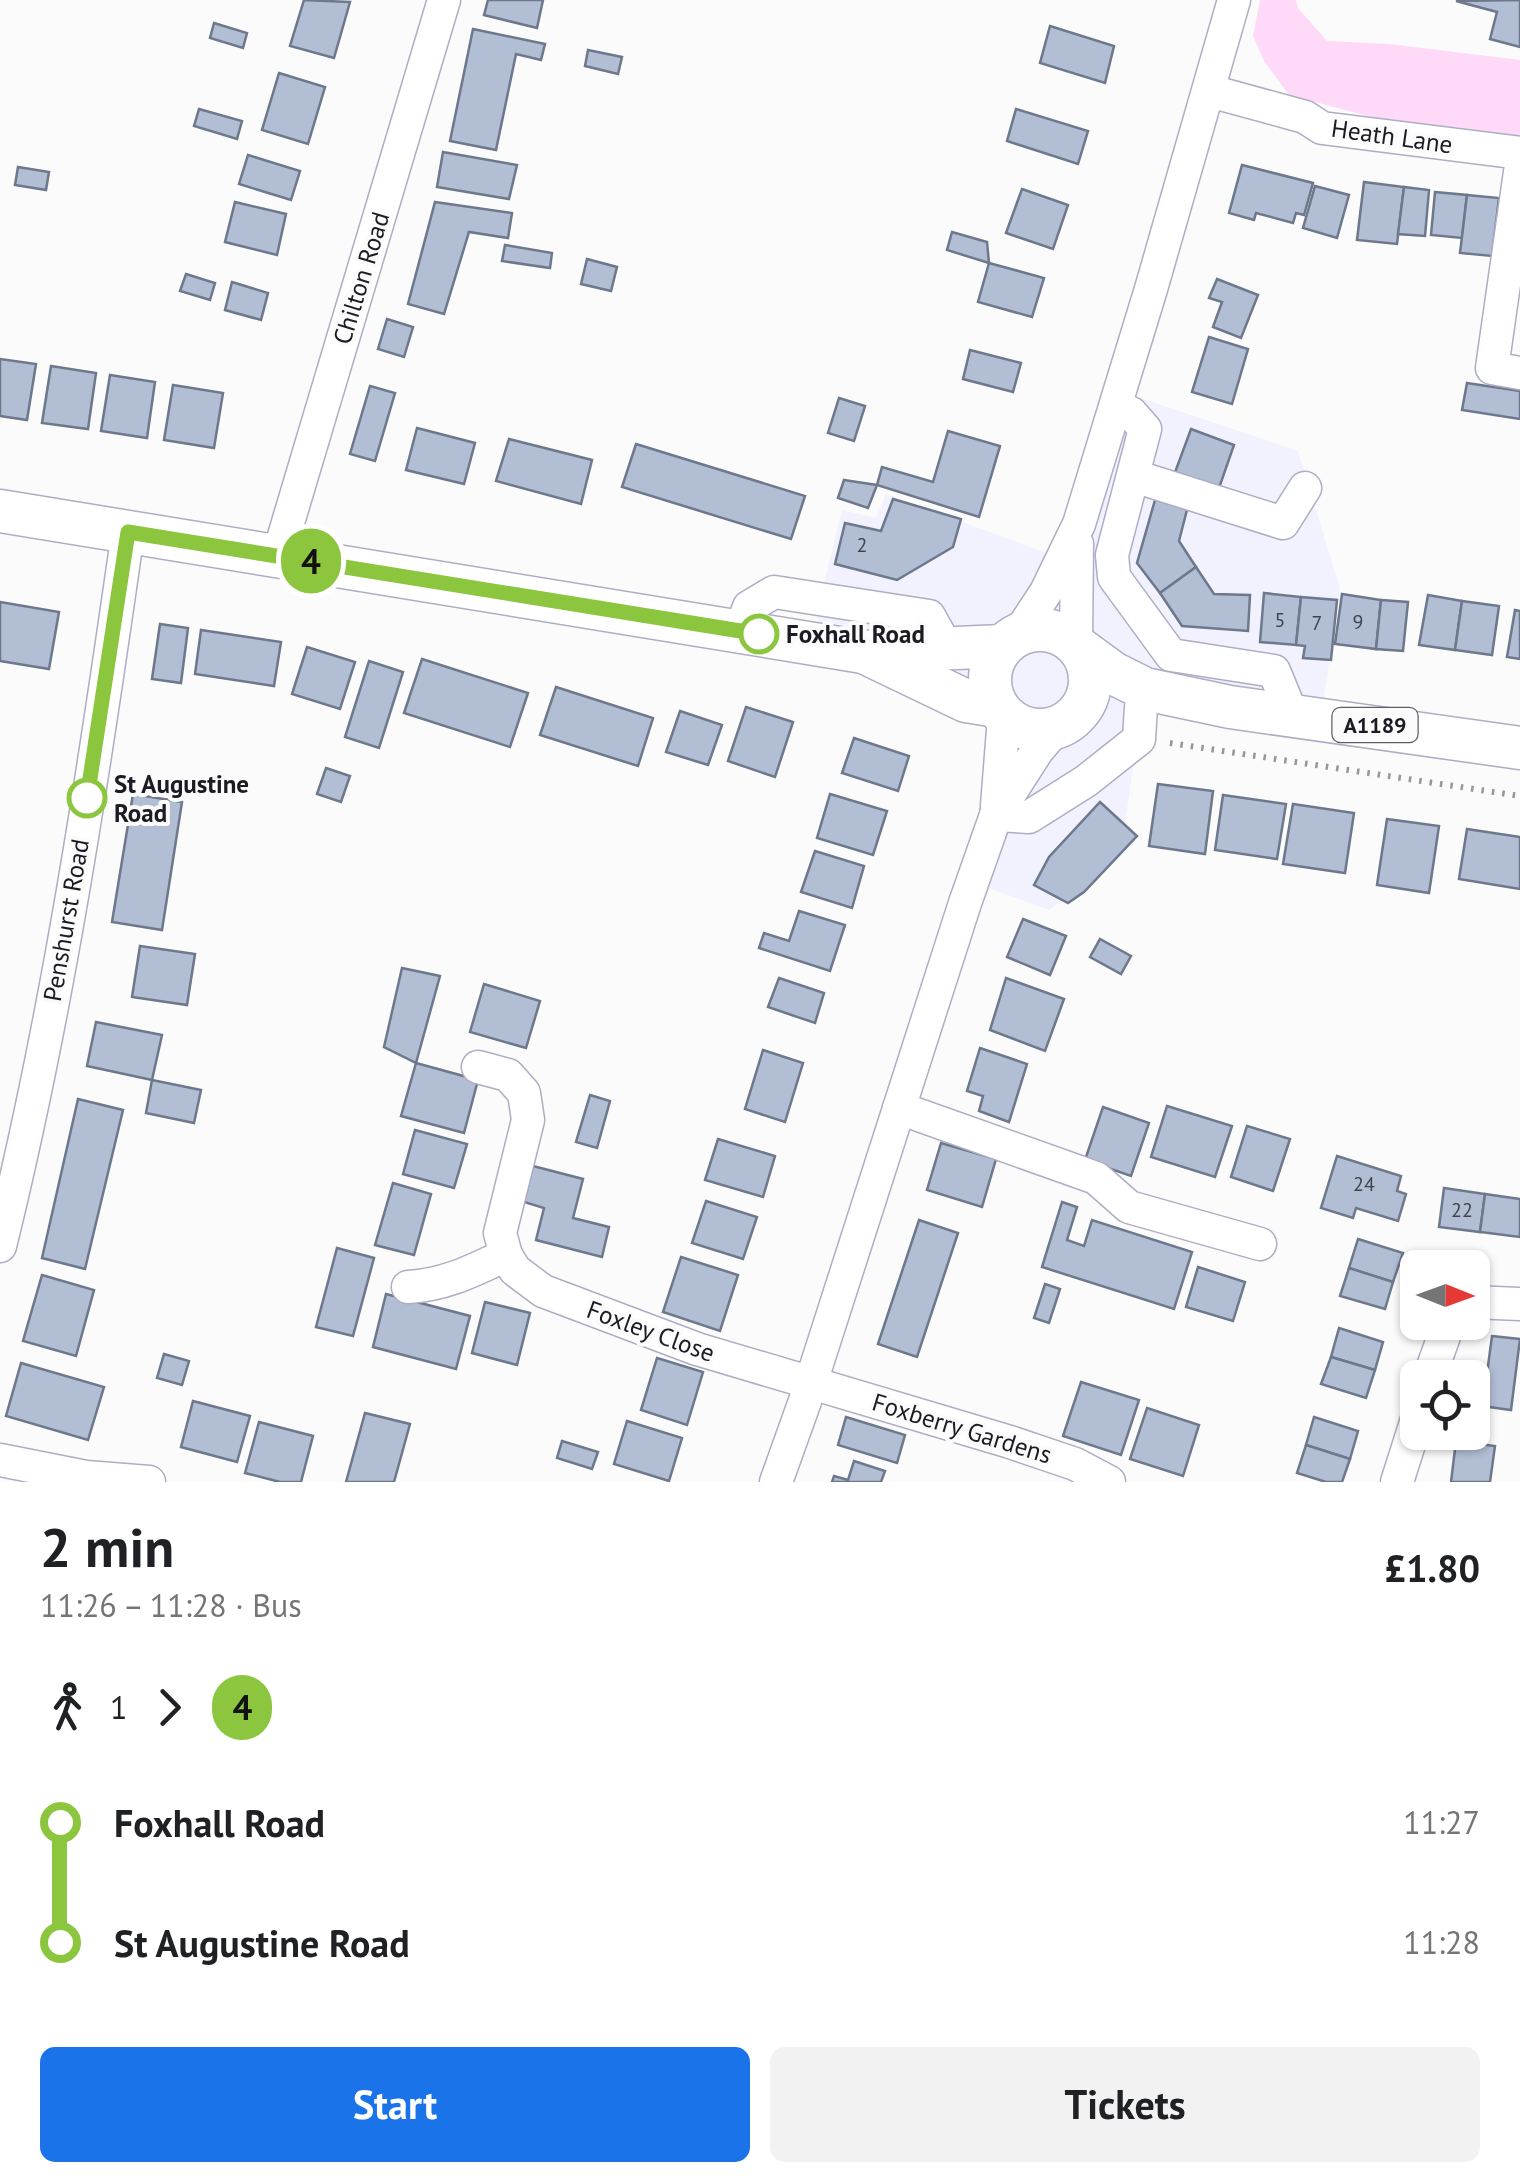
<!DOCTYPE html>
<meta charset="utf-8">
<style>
:root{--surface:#fff;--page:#f2f2f2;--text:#202124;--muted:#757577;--accent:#1a73e8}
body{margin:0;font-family:"PT Sans",sans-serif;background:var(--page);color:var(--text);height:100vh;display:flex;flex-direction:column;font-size:38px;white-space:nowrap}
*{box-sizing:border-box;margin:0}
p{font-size:32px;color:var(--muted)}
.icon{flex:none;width:55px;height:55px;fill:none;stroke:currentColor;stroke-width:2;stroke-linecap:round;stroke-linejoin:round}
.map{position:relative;height:1482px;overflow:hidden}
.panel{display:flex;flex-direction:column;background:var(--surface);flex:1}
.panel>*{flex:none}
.badge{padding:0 20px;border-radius:32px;font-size:35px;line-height:65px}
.needle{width:65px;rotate:91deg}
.tools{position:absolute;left:1400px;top:1250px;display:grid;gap:20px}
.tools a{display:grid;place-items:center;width:90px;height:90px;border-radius:15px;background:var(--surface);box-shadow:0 2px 8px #0004;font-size:50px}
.map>.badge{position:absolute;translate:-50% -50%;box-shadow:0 0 0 5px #fff}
.legs{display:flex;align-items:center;gap:15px;height:110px;padding:0 40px;font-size:32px}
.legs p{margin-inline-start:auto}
.head{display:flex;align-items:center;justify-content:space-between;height:170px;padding:0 40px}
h1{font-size:55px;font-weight:700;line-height:75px}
.cta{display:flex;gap:20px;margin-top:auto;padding:20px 40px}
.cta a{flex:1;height:115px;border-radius:15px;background:var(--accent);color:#fff;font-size:40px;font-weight:700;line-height:115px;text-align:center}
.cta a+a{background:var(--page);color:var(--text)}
ul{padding:0 40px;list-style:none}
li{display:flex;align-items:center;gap:35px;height:120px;font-size:38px}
li i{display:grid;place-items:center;width:15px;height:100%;margin:0 12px;background:currentColor}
li i::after{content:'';width:25px;height:25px;margin:-12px;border:8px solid;border-radius:50%;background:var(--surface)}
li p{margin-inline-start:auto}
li:first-child i{background:linear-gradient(#0000 50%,currentColor 0)}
li:last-child i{background:linear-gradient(currentColor 50%,#0000 0)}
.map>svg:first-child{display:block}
.built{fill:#f2f2ff}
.green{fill:#ffdaf8}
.building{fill:#b2bed4;stroke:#6d788c;stroke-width:2.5}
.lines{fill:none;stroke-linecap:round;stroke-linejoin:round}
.minor-casing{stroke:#adadc4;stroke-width:35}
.major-casing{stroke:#adadc4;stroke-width:45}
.path{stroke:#96969a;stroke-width:6;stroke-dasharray:2.5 8;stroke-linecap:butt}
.minor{stroke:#fff;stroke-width:32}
.major{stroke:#fff;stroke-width:42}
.line-1-casing{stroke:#fff;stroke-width:22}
.line-1{stroke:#8bc63e;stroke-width:15}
.stop-1-dot{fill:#fff;stroke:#8bc63e;stroke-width:5}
.labels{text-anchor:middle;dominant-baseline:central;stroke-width:8;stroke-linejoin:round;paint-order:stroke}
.number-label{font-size:20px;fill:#414450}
.shield{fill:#fbfbfb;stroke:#5e5e64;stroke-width:2.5}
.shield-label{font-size:22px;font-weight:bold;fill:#1b1b24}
.street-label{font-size:25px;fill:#1b1b24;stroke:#fbfbfb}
.stop-label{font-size:25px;font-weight:bold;fill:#1b1b24;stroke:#fbfbfb;text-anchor:start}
</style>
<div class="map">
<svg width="1520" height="1482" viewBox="0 0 1520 1482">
<rect width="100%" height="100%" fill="#fbfbfb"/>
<polygon class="built" points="1120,391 1298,451 1340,588 1321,718 1141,707 1121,855 1049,910 972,882 1027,730 814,643 826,575 842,510 876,518 886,494 1068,561"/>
<polygon class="green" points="1260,0 1296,0 1298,8 1327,41 1390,44 1520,60 1520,141 1416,129 1289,95 1264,61 1253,36"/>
<g class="building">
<polygon points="304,0 350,2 334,58 290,46"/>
<polygon points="488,0 543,0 537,28 484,15"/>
<polygon points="1520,0 1520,47 1490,39 1497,12 1456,1"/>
<polygon points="214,23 247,33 243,48 210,38"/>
<polygon points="1050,26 1114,46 1105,83 1040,63"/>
<polygon points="473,29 545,44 541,60 516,54 496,150 450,141"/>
<polygon points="588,50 622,57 618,74 585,66"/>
<polygon points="279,73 325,87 308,144 262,130"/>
<polygon points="199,109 242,121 237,139 194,126"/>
<polygon points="1016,109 1088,131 1078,164 1007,141"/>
<polygon points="443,152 517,165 509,199 437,187"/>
<polygon points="248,155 300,171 291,200 239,184"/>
<polygon points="1242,165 1313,183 1304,215 1296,213 1293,223 1256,213 1254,220 1229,213"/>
<polygon points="18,167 49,172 46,190 15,185"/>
<polygon points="1364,182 1404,187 1397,244 1357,240"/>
<polygon points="1315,186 1349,195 1337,238 1303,228"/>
<polygon points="1404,187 1429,190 1425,236 1398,234"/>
<polygon points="1022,189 1068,205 1053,249 1006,233"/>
<polygon points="1435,192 1467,195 1462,238 1431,235"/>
<polygon points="1467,195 1499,198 1492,256 1460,253"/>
<polygon points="235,202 286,214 277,255 225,242"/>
<polygon points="435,202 512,213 508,238 469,232 444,314 408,304"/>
<polygon points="952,232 987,242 989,263 947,250"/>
<polygon points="505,245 552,253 550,268 502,261"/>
<polygon points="587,259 617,267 611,291 581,284"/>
<polygon points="989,263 1044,278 1032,317 978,302"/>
<polygon points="186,274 215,283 210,300 180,291"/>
<polygon points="1217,279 1258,295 1241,338 1213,327 1222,302 1209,298"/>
<polygon points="232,282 268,293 261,320 225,310"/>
<polygon points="387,319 413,327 404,357 378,349"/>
<polygon points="1209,337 1248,349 1232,404 1192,392"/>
<polygon points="970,350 1021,363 1013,392 963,379"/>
<polygon points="0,359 36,364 27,420 0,416"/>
<polygon points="51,366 96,373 88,429 42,423"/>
<polygon points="110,375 155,382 147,438 101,431"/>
<polygon points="1467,383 1520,391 1520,419 1462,410"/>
<polygon points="173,385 223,393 214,448 164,440"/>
<polygon points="370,386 395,393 375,461 350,454"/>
<polygon points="839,398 865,406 854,441 828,433"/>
<polygon points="417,428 475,443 464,484 406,470"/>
<polygon points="1191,429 1234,445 1218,491 1174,475"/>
<polygon points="948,431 1000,446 979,517 877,485 882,467 933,482"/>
<polygon points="509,439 592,460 581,504 496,481"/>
<polygon points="636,444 805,496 791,539 622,487"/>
<polygon points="844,480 877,485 868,508 838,498"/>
<polygon points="1157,493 1189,502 1179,541 1196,567 1160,593 1137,563"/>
<polygon points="893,499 961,519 953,547 897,580 835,564 845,523 881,531"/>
<polygon points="1196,567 1214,594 1250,595 1248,631 1182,626 1160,593"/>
<polygon points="1264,593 1301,597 1296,645 1260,642"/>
<polygon points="1342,594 1381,600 1376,649 1335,644"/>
<polygon points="1428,595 1462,601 1455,650 1419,645"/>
<polygon points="1301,597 1337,600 1331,660 1303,658 1305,646 1296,645"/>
<polygon points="1381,600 1408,602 1403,651 1376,649"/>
<polygon points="1462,601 1499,606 1492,655 1455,650"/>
<polygon points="0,602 59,612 49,669 0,661"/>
<polygon points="1515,610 1520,611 1520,659 1507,657"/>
<polygon points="160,624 188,628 181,683 152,679"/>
<polygon points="201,630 281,642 274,686 195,674"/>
<polygon points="307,647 355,662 340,709 292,694"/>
<polygon points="422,659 528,693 510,747 404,713"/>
<polygon points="369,661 403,672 379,748 345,737"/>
<polygon points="556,687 653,718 638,766 540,735"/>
<polygon points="746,707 793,722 775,777 728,761"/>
<polygon points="680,711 722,725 708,765 666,752"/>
<polygon points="854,738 909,756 898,791 842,773"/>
<polygon points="326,768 350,776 341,802 317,794"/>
<polygon points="1158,784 1213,791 1205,854 1149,846"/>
<polygon points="133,794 182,802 162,930 112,922"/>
<polygon points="830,794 887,811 873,855 817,838"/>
<polygon points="1223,795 1286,804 1277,859 1215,850"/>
<polygon points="1100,802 1137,836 1084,892 1068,903 1034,885 1049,857"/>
<polygon points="1293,804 1354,813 1345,873 1283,864"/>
<polygon points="1387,819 1439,826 1429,893 1377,885"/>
<polygon points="1467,829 1520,837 1520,889 1459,879"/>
<polygon points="815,851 864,866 852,908 801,892"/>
<polygon points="799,911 845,925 830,971 759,948 764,933 789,941"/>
<polygon points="1023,919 1066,936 1050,975 1007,957"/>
<polygon points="1100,939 1131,956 1121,974 1090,957"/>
<polygon points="140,946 195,954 187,1005 132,997"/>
<polygon points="402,968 440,976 416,1063 384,1047"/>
<polygon points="779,978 824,993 815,1023 768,1007"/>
<polygon points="1006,978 1064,999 1045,1051 990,1030"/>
<polygon points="484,984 540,1001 526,1048 470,1032"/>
<polygon points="96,1022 162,1035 152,1080 87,1066"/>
<polygon points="980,1048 1027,1064 1009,1122 979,1111 983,1096 967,1091"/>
<polygon points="763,1050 803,1063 785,1122 745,1109"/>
<polygon points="416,1063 478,1080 464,1133 401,1116"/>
<polygon points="152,1080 201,1090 194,1123 146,1113"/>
<polygon points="590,1095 610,1101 597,1148 576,1142"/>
<polygon points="78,1099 123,1110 85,1269 42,1258"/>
<polygon points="1167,1106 1232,1126 1215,1177 1151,1157"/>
<polygon points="1103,1107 1149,1123 1131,1176 1085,1160"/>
<polygon points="1247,1126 1290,1139 1273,1191 1231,1177"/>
<polygon points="415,1130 467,1144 454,1188 403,1174"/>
<polygon points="718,1139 775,1156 763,1197 705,1180"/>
<polygon points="941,1143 996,1159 982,1207 927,1190"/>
<polygon points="1337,1156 1401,1176 1397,1191 1406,1194 1398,1221 1356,1208 1353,1218 1321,1208"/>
<polygon points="533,1166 583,1179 573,1218 609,1227 602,1257 536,1240 544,1208 524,1202"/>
<polygon points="393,1183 431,1194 414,1255 375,1245"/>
<polygon points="1444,1188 1485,1194 1480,1232 1439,1227"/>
<polygon points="1485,1194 1520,1199 1520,1237 1480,1232"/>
<polygon points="706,1201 757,1217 743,1259 692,1243"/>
<polygon points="1062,1202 1077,1207 1067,1240 1084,1246 1092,1220 1192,1252 1174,1309 1042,1267"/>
<polygon points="919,1220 958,1233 917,1357 878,1344"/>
<polygon points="1358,1239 1403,1253 1393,1282 1349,1268"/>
<polygon points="337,1248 374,1258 353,1336 316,1327"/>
<polygon points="681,1257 738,1275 720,1331 663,1312"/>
<polygon points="1198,1267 1245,1282 1233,1321 1186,1307"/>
<polygon points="1349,1268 1393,1282 1385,1309 1340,1296"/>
<polygon points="42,1275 94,1290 76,1356 23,1341"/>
<polygon points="1045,1284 1060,1289 1049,1323 1034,1318"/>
<polygon points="386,1294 470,1316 456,1369 373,1347"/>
<polygon points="485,1302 530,1313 517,1365 472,1353"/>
<polygon points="1339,1328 1383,1342 1375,1370 1331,1357"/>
<polygon points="1492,1336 1520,1339 1511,1410 1474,1405 1477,1380 1486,1381"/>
<polygon points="164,1354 189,1361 182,1385 157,1378"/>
<polygon points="1331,1357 1375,1370 1366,1398 1321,1384"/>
<polygon points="657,1358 703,1372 687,1425 641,1410"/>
<polygon points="21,1363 104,1387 88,1440 6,1416"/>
<polygon points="1081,1382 1139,1400 1121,1455 1063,1436"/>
<polygon points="193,1401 250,1416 237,1462 181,1447"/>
<polygon points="1147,1408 1199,1425 1183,1476 1130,1459"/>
<polygon points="365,1413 410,1424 394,1482 346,1482"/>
<polygon points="846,1417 905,1435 897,1463 838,1445"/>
<polygon points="1314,1417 1358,1431 1350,1459 1306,1445"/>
<polygon points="627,1421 682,1438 669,1481 614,1464"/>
<polygon points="259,1422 313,1436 301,1482 280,1482 245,1473"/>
<polygon points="562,1441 598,1452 592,1469 557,1458"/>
<polygon points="1456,1441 1495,1446 1490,1482 1451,1482"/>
<polygon points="1306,1445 1350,1459 1342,1482 1326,1482 1297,1473"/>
<polygon points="854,1461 885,1471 881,1482 832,1482 834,1476 848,1480"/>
</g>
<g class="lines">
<g class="minor-casing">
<g id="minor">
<polyline points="1210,91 1305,117 1322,128 1520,153"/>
<polyline points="1520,172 1492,368 1520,373"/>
<polyline points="1116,406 1131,413 1145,429 1112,555 1114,577 1171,655 1274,671 1292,715"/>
<polyline points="1134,476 1283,523 1305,488"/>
<polyline points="278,556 444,0"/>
<polyline points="740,631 749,607 774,592 929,616 948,650"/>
<polyline points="1017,636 1046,592 1079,524 1151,289 1234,0"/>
<polyline points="1076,644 1077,544"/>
<polyline points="997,806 1004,717"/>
<polyline points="996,815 1029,817 1086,781 1139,739 1141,707"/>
<polyline points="478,1067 508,1075 524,1093 528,1120 500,1233 506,1255 515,1270 543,1291 697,1349 1010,1442 1075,1464 1109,1482"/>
<polyline points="899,1108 1096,1178 1129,1207 1260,1244"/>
<path d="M 0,1246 C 58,1011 94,771 128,532"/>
<path d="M 408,1287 C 445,1285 472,1271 506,1255"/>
<polyline points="1472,1302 1520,1304"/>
<polyline points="1429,1378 1449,1322"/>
<polyline points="0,1460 86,1477 149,1482"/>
<polyline points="776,1482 805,1401 965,903 996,815 1037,751 1059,725"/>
<polyline points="1397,1482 1418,1416"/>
</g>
</g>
<g class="major-casing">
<g id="major">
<polyline points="0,511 863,652 1003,646"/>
<circle cx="1040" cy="680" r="50"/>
<polyline points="1080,649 1113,673 1145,689 1230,707 1520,748"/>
<polyline points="868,654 966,701 997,706"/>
</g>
</g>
<polyline class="path" points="1170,743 1520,796"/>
<use href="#minor" class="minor"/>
<use href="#major" class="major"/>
</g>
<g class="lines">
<g class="line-1-casing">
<polyline id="line-1" points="87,798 128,532 759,634"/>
</g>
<use href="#line-1" class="line-1"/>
</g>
<g class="stop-1-dot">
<circle cx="759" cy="634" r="18"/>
<circle cx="87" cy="798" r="18"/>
</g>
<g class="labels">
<g class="number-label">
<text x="862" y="545">2</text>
<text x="1280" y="620">5</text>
<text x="1358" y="622">9</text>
<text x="1317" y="623">7</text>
<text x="1364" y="1184">24</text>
<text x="1462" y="1210">22</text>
</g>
<rect class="shield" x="1332.5" y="708" width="85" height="34" rx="8"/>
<g class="shield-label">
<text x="1375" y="725">A1189</text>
</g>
<g class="street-label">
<text transform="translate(1392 136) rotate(8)">Heath Lane</text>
<text transform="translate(361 278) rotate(-73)">Chilton Road</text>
<text transform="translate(66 920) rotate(-80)">Penshurst Road</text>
<text transform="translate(651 1331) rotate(20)">Foxley Close</text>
<text transform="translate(962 1428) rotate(17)">Foxberry Gardens</text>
</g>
<g class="stop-label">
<text x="786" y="634">Foxhall Road</text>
<text x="114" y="784">St Augustine<tspan x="114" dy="29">Road</tspan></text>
</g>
</g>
</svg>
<div class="tools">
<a><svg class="needle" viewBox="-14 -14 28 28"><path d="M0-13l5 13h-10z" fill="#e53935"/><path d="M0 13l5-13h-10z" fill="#757577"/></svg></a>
<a><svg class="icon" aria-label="locate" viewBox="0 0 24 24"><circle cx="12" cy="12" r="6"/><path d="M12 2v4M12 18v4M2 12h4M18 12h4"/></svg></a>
</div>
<b class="badge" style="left:311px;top:561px;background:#8bc63e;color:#111">4</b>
</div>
<section class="panel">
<div class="head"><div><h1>2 min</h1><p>11:26 – 11:28 · Bus</p></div><b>£1.80</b></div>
<div class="legs"><svg class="icon" aria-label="walk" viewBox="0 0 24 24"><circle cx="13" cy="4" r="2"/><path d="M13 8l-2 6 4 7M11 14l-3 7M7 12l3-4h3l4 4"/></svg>1<svg class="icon" aria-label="forward" viewBox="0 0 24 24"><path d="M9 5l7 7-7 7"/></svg><b class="badge" style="background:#8bc63e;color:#111">4</b></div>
<ul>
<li><i style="color:#8bc63e"></i><b>Foxhall Road</b><p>11:27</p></li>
<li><i style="color:#8bc63e"></i><b>St Augustine Road</b><p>11:28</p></li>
</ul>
<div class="cta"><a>Start</a><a>Tickets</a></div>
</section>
